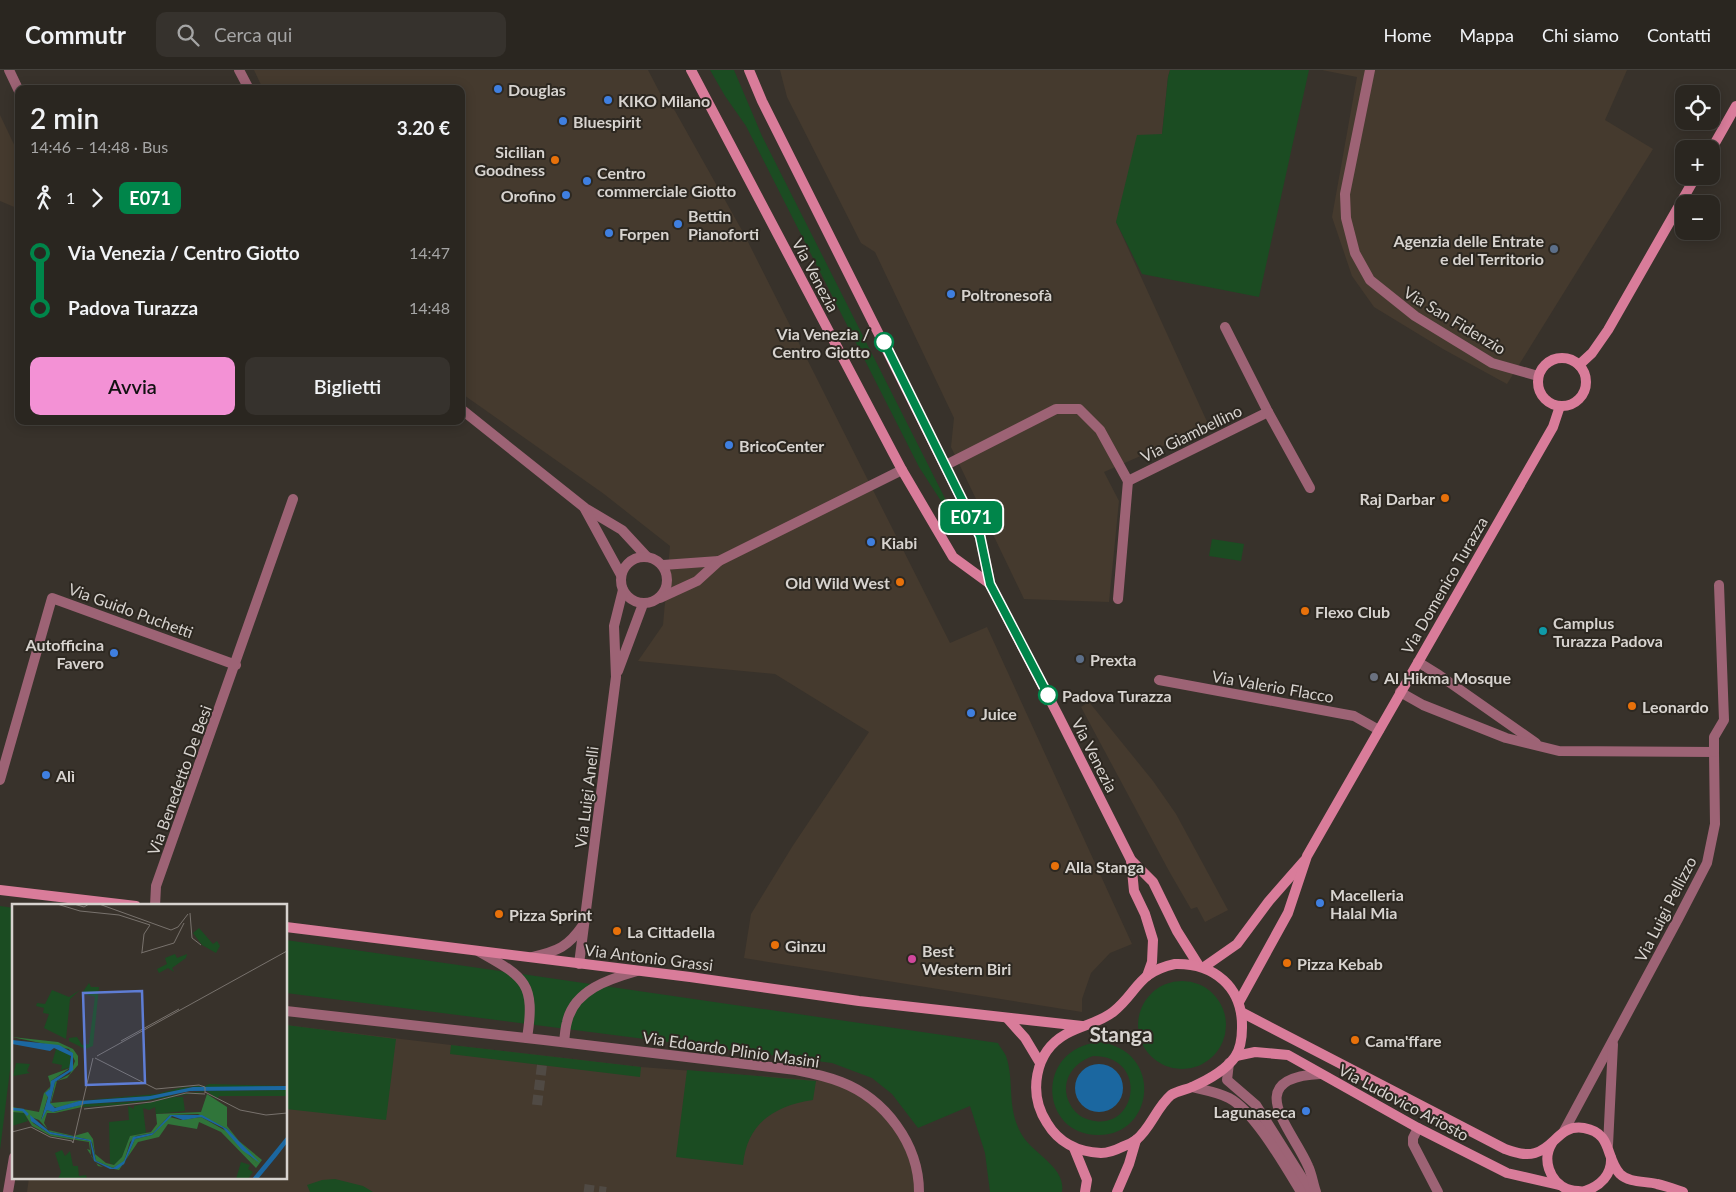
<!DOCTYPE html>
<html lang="it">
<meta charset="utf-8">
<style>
:root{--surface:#2a2620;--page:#36322d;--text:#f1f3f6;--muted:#a5a5a5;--line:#46433e;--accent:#f391d5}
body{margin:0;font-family:Lato,sans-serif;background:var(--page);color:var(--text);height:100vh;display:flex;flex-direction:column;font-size:19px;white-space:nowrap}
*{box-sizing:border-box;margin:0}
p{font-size:16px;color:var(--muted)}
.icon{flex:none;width:28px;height:28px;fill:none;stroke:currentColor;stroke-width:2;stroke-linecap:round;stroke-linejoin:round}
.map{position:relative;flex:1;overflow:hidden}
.sheet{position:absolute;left:15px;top:15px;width:450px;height:340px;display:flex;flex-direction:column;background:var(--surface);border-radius:10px;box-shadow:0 2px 12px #0003,0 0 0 1px var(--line)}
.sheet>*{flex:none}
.badge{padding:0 10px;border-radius:8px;font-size:18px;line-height:32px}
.tools{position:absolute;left:1675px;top:15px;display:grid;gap:10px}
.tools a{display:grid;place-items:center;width:45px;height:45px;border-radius:10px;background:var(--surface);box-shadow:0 2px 12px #0003,0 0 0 1px var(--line);font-size:25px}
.map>.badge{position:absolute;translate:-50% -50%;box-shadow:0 0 0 2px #fff}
.legs{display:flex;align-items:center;gap:8px;height:55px;padding:0 15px;font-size:16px}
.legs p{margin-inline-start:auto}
.summary{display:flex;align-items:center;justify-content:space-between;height:85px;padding:0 15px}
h1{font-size:28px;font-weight:600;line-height:38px}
.button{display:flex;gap:10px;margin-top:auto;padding:10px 15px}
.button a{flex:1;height:58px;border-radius:10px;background:var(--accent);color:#111;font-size:20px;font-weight:600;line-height:58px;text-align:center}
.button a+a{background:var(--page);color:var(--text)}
ul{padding:0 15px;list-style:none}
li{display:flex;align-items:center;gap:18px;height:55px;font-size:19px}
li i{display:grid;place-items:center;width:8px;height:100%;margin:0 6px;background:currentColor}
li i::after{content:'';width:12px;height:12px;margin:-6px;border:4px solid;border-radius:50%;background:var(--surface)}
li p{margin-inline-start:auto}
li:first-child i{background:linear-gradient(#0000 50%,currentColor 0)}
li:last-child i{background:linear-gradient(currentColor 50%,#0000 0)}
header{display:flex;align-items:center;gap:30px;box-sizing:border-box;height:70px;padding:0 25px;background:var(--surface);border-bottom:1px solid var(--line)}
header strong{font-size:24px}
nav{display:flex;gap:28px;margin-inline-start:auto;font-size:18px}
.search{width:350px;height:45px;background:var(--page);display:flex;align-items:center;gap:12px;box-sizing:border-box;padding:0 18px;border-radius:10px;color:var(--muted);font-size:19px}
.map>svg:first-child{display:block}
.built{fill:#453a2e}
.green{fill:#1b4c22;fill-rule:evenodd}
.water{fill:#1b67a0}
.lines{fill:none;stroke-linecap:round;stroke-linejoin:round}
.street-tunnel{stroke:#504a44;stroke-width:10;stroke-dasharray:10 5;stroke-linecap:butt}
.street{stroke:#9d6375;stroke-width:10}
.secondary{stroke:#d97c9a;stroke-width:10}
.line-1-casing{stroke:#fff;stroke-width:11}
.line-1{stroke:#00854a;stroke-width:8}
.shop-dot{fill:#3f7fe0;stroke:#2d2821;stroke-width:2}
.food-dot{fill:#e8710a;stroke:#2d2821;stroke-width:2}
.service-dot{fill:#5c6f8a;stroke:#2d2821;stroke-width:2}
.stop-1-dot{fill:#fff;stroke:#00854a;stroke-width:2.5}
.culture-dot{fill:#0f9aa8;stroke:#2d2821;stroke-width:2}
.worship-dot{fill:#6b7280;stroke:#2d2821;stroke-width:2}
.hotel-dot{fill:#d1479c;stroke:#2d2821;stroke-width:2}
.labels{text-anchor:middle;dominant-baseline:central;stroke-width:4;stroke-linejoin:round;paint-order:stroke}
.poi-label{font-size:16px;font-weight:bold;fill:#d7d3cf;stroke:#2d2821;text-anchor:start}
.street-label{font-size:16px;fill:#d7d3cf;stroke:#2d2821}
.stop-label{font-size:16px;font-weight:bold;fill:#d7d3cf;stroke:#2d2821;text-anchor:end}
.district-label{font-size:21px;font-weight:bold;fill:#d7d3cf;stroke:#2d2821}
.inset-river{fill:none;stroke:#1b67a0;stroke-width:2.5}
.inset-road{fill:none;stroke:#78726d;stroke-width:1}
.view{fill:#5e7dd5;fill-opacity:0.15;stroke:#5e7dd5;stroke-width:2.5}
.inset-edge{fill:none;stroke:#d7d3cf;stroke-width:2.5}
</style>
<header>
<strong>Commutr</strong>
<div class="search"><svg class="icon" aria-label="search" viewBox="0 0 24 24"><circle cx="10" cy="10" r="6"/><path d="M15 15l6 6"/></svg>Cerca qui</div>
<nav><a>Home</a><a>Mappa</a><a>Chi siamo</a><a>Contatti</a></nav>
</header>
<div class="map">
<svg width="1736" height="1122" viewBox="0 0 1736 1122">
<rect width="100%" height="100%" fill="#38322b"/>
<g class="built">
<polygon points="254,0 648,0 661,25 675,41 744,164 950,573 987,557 1132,874 1110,883 1091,903 1082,929 1082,942 744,888 751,844 792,777 869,662 775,604 638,591 663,555 670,476 604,424 461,323 461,19 263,19"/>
<polygon points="780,0 1170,0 1168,7 1162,64 1116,152 1209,356 1104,402 1119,431 1109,532 1024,529 951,377 954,348 875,182 861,173 787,27"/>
<polygon points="1322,0 1627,0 1605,50 1653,79 1507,314 1443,279 1374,237 1352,206 1332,147 1357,7"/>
<polygon points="0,45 19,85 19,139 0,131"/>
<polygon points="1089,632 1153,711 1176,744 1228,840 1205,852 1197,837 1191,839 1169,801 1081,637"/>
<polygon points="286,955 451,975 641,997 822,1011 865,1023 894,1052 911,1085 917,1122 27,1122 29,1108 286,1108"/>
</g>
<g class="green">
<polygon points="710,0 734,0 762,66 965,468 919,397 746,56 725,26"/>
<polygon points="1170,0 1309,0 1259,227 1142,204 1116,152 1137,65 1162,64 1168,7"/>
<polygon points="1212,469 1244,474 1241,491 1209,486"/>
<polygon points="0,836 14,838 14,968 0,1080"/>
<path d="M 286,870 L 998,973 C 1000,977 1004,982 1006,986 C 1015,1012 1006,1038 1022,1065 C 1034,1085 1066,1097 1062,1122 L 990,1122 L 985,1083 L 970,1036 L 918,1058 L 892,1024 L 872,1008 L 832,993 L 286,923 Z"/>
<circle cx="1182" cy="955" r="44"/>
<polygon points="286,955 396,969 386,1050 286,1039"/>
<path d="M 1099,972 C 1164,980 1155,1066 1098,1065 C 1040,1065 1034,979 1099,972 ZM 1093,986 C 1150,986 1137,1063 1090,1050 C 1081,1048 1074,1042 1070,1034 C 1059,1013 1072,993 1093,986 Z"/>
<polygon points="451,975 641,997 640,1007 450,984"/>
<path d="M 687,1000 L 816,1011 L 813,1030 C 774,1036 747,1053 743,1095 L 676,1087 Z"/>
<polygon points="335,1109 363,1116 373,1122 310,1122 307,1115 322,1110"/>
</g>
<circle class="water" cx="1099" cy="1018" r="24"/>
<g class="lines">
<g class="street-tunnel">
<polyline points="537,1035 542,995"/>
<polyline points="584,1119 606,1122"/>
</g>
<g class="street">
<polyline points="9,0 19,21"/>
<polyline points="239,0 249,19"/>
<polyline points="1370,0 1345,124 1346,148 1355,183 1370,210 1415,246 1492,293 1538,306"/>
<polyline points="1225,257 1268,342 1310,418"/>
<polyline points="461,339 585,438 622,460 647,487"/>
<polyline points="946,395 1056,339 1079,339 1100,360 1128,411 1268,342"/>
<polyline points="585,439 621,505"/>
<circle cx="644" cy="510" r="23"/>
<polyline points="663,495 719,491"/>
<polyline points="660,528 697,511 719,491 902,400"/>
<polyline points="1118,529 1128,411"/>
<polyline points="1418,592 1439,605 1536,673"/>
<polyline points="618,601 643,534"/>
<polyline points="1159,610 1354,646 1379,660"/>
<polyline points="1400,622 1423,635 1506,668 1559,681 1714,682 1715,754 1707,793 1678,849 1564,1061"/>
<polyline points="1714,682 1714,667 1724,650 1719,515"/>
<polyline points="0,710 52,528 236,595"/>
<polyline points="155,836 156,816 293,429"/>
<path d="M 478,881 C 524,907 536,912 527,968"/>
<path d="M 532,887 C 558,881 568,877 583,855"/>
<polyline points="579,894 616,607 614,556 623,520"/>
<path d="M 286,941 L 544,970 L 796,1000 C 811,1003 826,1006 841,1012 C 885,1029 919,1074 919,1122"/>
<path d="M 564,972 C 565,965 565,959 567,952 C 574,920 609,909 637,901"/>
<polyline points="1229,993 1227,1010 1256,1035 1311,1122"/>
<path d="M 1192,1017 C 1204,1020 1218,1022 1229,1028 C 1254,1041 1285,1096 1301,1122"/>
<polyline points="1418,1058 1413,1068 1413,1074 1438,1122"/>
<polyline points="1608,1075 1613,974"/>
<polyline points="8,1122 14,1087"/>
<path d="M 1316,1122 C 1313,1114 1312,1104 1308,1096 C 1292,1059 1240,1008 1320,1004"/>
</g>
<g class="secondary">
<polyline points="691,0 902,400 953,487 990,514"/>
<polyline points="749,0 762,31 980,466 990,514 1009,551 1058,645 1131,790 1153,812 1177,861 1199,896"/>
<polyline points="1711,80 1736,36"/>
<circle cx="1562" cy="312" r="24"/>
<polyline points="1579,295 1592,283 1608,260 1696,106"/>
<polyline points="1131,790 1134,821 1145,844 1153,870 1152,892 1147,906"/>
<polyline points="0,820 136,836"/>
<polyline points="286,857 690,907 859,931 1082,956"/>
<path d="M 1175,894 C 1214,893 1243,917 1242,958 C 1242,967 1241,978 1235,987 C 1225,1001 1208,1010 1192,1017 C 1185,1020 1177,1021 1171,1025 C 1156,1038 1151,1058 1136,1070 C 1132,1073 1127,1075 1122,1077 C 1116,1080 1108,1083 1101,1083 C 1078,1082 1059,1073 1047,1053 C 1028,1024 1034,982 1066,964 C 1082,955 1099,953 1113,942 C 1138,922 1137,902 1175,894 Z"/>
<polyline points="1204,897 1237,874 1269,831 1304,791"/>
<polyline points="1239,932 1288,843 1307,786 1553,357 1560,336"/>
<path d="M 1241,942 L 1505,1079 C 1514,1082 1524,1086 1535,1083 C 1555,1078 1559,1054 1584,1058 C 1613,1063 1605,1088 1620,1104 C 1629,1113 1646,1111 1657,1114 C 1666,1116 1674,1119 1683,1122"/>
<polyline points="1007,948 1025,968 1040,993"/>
<polyline points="1236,986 1255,982 1288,985 1418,1058 1507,1103 1559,1115"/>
<path d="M 1552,1073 C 1542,1089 1549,1111 1567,1119 C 1575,1122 1582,1121 1590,1122"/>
<polyline points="1074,1078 1087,1110 1085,1122"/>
<path d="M 1585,1121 C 1600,1116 1612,1105 1611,1088"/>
<polyline points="1117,1122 1129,1094 1136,1070"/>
</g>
</g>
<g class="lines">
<g class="line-1-casing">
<polyline id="line-1" points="884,272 980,466 990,514 1048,625"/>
</g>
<use href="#line-1" class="line-1"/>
</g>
<g class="shop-dot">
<circle cx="498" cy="19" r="5"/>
<circle cx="608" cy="30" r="5"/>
<circle cx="563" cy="51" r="5"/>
<circle cx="587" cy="111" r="5"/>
<circle cx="566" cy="125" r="5"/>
<circle cx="678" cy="154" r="5"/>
<circle cx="609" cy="163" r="5"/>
<circle cx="951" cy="224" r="5"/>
<circle cx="729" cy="375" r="5"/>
<circle cx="871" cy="472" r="5"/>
<circle cx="114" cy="583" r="5"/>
<circle cx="971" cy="643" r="5"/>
<circle cx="46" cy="705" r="5"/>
<circle cx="1320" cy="833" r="5"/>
<circle cx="1306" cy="1041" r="5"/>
</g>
<g class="food-dot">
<circle cx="555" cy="90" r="5"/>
<circle cx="1445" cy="428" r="5"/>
<circle cx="900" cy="512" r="5"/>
<circle cx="1305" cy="541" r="5"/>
<circle cx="1632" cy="636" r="5"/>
<circle cx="1055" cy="796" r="5"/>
<circle cx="499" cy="844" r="5"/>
<circle cx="617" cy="861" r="5"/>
<circle cx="775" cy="875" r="5"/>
<circle cx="1287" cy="893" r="5"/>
<circle cx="1355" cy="970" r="5"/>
</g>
<g class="service-dot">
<circle cx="1554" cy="179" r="5"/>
<circle cx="1080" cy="589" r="5"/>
</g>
<g class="stop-1-dot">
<circle cx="884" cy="272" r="9"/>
<circle cx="1048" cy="625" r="9"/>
</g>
<circle class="culture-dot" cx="1543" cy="561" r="5"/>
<circle class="worship-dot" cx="1374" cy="607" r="5"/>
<circle class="hotel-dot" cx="912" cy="889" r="5"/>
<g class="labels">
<g class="poi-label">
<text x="508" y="19">Douglas</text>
<text x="618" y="30">KIKO Milano</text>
<text x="573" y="51">Bluespirit</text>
<text x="545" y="81" text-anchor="end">Sicilian<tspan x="545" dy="18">Goodness</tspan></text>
<text x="597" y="102">Centro<tspan x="597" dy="18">commerciale Giotto</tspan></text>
<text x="556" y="125" text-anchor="end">Orofino</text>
<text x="688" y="145">Bettin<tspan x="688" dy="18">Pianoforti</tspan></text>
<text x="619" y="163">Forpen</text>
<text x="1544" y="170" text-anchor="end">Agenzia delle Entrate<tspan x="1544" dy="18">e del Territorio</tspan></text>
<text x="961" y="224">Poltronesofà</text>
<text x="739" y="375">BricoCenter</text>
<text x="1435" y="428" text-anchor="end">Raj Darbar</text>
<text x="881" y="472">Kiabi</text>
<text x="890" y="512" text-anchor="end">Old Wild West</text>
<text x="1315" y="541">Flexo Club</text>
<text x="1553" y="552">Camplus<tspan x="1553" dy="18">Turazza Padova</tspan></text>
<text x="104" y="574" text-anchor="end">Autofficina<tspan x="104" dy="18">Favero</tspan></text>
<text x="1090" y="589">Prexta</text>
<text x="1384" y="607">Al Hikma Mosque</text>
<text x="1642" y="636">Leonardo</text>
<text x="981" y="643">Juice</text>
<text x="56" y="705">Alì</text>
<text x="1065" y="796">Alla Stanga</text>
<text x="1330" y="824">Macelleria<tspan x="1330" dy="18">Halal Mia</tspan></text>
<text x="509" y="844">Pizza Sprint</text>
<text x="627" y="861">La Cittadella</text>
<text x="785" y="875">Ginzu</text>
<text x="922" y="880">Best<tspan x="922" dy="18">Western Biri</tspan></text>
<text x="1297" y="893">Pizza Kebab</text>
<text x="1365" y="970">Cama'ffare</text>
<text x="1296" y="1041" text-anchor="end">Lagunaseca</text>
</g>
<g class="street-label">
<text transform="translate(816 205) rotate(62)">Via Venezia</text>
<text transform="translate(1455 250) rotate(31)">Via San Fidenzio</text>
<text transform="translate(1191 363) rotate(-26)">Via Giambellino</text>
<text transform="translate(1444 515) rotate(-60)">Via Domenico Turazza</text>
<text transform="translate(131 540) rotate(20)">Via Guido Puchetti</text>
<text transform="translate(1273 616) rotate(10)">Via Valerio Flacco</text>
<text transform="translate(1095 685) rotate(63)">Via Venezia</text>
<text transform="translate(179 710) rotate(-70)">Via Benedetto De Besi</text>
<text transform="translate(586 727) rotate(-83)">Via Luigi Anelli</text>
<text transform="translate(1665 839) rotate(-63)">Via Luigi Pellizzo</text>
<text transform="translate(649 887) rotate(7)">Via Antonio Grassi</text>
<text transform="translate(731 979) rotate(8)">Via Edoardo Plinio Masini</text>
<text transform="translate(1404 1032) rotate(28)">Via Ludovico Ariosto</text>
</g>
<g class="stop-label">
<text x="870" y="263">Via Venezia /<tspan x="870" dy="18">Centro Giotto</tspan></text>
<text x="1062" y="625" text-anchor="start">Padova Turazza</text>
</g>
<g class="district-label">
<text x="1121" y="963">Stanga</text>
</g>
</g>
<g transform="translate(12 834)">
<rect width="275" height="275" fill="#38322b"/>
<path d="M 187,24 L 201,40 L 205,37 L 208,42 L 204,49 L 190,41 L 181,29 ZM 163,50 L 165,54 L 175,50 L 174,54 L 160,64 L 162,68 L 156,64 L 147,69 L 145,65 L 155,60 L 153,54 ZM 77,79 L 79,83 L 87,83 L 81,142 L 73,145 L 57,137 L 57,134 L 65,133 L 70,141 L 77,140 L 83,93 L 70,89 ZM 40,86 L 57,93 L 68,86 L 58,95 L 54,135 L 32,124 L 37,110 L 31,109 L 32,104 L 24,102 L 25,99 L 33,100 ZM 44,145 L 58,151 L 59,163 L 49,166 L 50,161 L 40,159 ZM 4,159 L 18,160 L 15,167 L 18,169 L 1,172 ZM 197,180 L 275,182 L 194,185 L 181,183 L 138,192 L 71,196 L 145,190 L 167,184 L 186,182 L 191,183 ZM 275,186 L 275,192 L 207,192 L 205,195 L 195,187 ZM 193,187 L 191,188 L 107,201 L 70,203 L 73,200 L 117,198 ZM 162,193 L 171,193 L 173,207 L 144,210 L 143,203 L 137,206 L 131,204 L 134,229 L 118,232 L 110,253 L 102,261 L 98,259 L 97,218 L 117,216 L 116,202 L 122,205 L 122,202 ZM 0,208 L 12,209 L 16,217 L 0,222 ZM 50,246 L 53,252 L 58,247 L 61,262 L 66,262 L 67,272 L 74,271 L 75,275 L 46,275 L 49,268 L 43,249 ZM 229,258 L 238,261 L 236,265 L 241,268 L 236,275 L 224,275 Z" fill="#1b4c22"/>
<path d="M 0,133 L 46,138 L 61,145 L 66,152 L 66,161 L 55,174 L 45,177 L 39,199 L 71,196 L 45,204 L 38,201 L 43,178 L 58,170 L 63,157 L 57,145 ZM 58,164 L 39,177 L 39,182 L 37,186 L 33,189 L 36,192 L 29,216 L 35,206 L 42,208 L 71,200 L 70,203 L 43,209 L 35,209 L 32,219 L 36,226 L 62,232 L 76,228 L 81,235 L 83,250 L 94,259 L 102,261 L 110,253 L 118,232 L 139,228 L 145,220 L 144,210 L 189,208 L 195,190 L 215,203 L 215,222 L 227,237 L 250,256 L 244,264 L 209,228 L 187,218 L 185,225 L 156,220 L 147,233 L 126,238 L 107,266 L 86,262 L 75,245 L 78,246 L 77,238 L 39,232 L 20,222 L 12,209 L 0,208 L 0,203 L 27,208 L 32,189 L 39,182 L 36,172 ZM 186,210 L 215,225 L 246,261 L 216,228 L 189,213 L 169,216 L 158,213 L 140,231 L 123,235 L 112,260 L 102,265 L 91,263 L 84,259 L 79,252 L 78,237 L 38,230 L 21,219 L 19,213 L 27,216 L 38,228 L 74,235 L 80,238 L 84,257 L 101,264 L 112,258 L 118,238 L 124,232 L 141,229 L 158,211 Z" fill="#30753a" fill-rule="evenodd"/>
<path d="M 0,136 L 47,141 L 61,149 L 61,166 L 43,178 L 38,199 L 43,204 L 67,197 L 138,192 L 181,183 L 275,182 L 275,186 L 178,187 L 136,196 L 73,200 L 41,208 L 35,206 L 29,217 L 36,193 L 33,189 L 38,185 L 39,177 L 57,166 L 59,152 L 42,144 L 38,147 L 0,140 ZM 18,211 L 38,228 L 79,236 L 84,257 L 101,264 L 112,257 L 121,233 L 141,229 L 158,211 L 190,211 L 215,225 L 248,259 L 230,246 L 211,224 L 189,213 L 171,216 L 160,212 L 140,231 L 123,235 L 112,260 L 105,265 L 98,265 L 82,257 L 78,237 L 38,230 L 19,217 ZM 275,232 L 275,239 L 265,252 L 246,275 L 240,275 Z" fill="#1b67a0"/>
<path class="inset-river" d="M 0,205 L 11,206 L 16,211"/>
<path class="inset-road" d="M 45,0 L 68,7 L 107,11 L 138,21 L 132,30 L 130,48M 62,0 L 72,3 L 77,0M 87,0 L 159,26 L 166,23 L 176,10M 178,9 L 180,34 L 189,41M 129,49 L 162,39 L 172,19M 109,137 L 167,105M 85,152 L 275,47M 83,154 L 144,185 L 187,181 L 193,183 L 193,189M 193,188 L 228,206 L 254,211 L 275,209M 72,205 L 139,198 L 174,189 L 193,190M 0,228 L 19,223 L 38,233 L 60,237M 60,237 L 61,239 L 81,154"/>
<path class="view" d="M 130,87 L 133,179 L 74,181 L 71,89 Z"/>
<rect width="275" height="275" class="inset-edge"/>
</g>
</svg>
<div class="tools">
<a><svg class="icon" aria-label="locate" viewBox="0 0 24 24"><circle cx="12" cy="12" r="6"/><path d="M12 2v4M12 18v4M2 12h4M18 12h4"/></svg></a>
<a>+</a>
<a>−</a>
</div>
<b class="badge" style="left:971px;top:447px;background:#00854a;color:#fff">E071</b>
<section class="sheet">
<div class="summary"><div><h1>2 min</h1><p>14:46 – 14:48 · Bus</p></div><b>3.20 €</b></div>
<div class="legs"><svg class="icon" aria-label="walk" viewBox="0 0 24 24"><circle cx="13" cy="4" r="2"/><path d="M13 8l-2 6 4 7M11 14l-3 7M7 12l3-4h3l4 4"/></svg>1<svg class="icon" aria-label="forward" viewBox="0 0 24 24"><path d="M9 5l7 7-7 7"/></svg><b class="badge" style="background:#00854a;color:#fff">E071</b></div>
<ul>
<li><i style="color:#00854a"></i><b>Via Venezia / Centro Giotto</b><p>14:47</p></li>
<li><i style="color:#00854a"></i><b>Padova Turazza</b><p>14:48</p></li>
</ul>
<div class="button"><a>Avvia</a><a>Biglietti</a></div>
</section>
</div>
